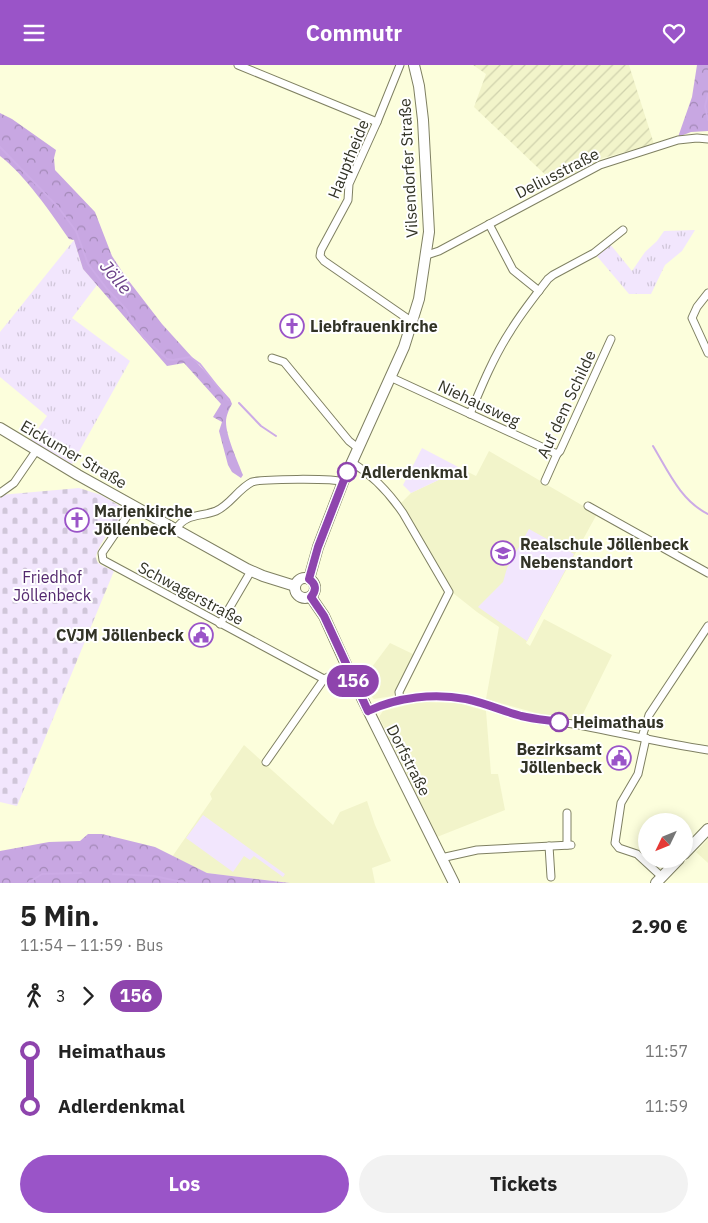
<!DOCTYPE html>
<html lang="de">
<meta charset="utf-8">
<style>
:root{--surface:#fff;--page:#f2f2f2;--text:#222;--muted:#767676;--accent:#9a54c8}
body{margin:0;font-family:"IBM Plex Sans",sans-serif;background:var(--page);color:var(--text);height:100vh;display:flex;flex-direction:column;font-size:19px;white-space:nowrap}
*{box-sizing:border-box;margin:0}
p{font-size:16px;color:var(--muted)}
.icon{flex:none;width:28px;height:28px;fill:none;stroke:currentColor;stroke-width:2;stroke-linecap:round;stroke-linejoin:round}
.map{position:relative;height:818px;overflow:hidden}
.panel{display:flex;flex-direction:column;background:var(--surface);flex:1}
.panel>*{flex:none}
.badge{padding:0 10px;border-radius:16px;font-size:18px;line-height:32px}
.needle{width:32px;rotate:227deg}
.controls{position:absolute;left:638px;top:748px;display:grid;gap:10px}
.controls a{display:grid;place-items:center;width:55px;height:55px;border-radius:50%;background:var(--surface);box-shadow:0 2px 12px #0003;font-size:25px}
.map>.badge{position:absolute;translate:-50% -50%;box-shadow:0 0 0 2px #fff}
.legs{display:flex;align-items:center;gap:8px;height:55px;padding:0 20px;font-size:16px}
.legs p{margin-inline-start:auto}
.head{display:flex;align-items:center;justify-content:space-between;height:85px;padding:0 20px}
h1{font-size:28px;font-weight:700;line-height:38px}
.primary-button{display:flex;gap:10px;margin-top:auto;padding:10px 20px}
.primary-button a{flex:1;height:58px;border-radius:30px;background:var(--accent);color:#fff;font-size:20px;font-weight:700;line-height:58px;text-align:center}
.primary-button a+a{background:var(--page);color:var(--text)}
ul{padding:0 20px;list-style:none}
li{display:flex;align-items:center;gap:18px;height:55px;font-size:19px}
li i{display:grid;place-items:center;width:8px;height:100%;margin:0 6px;background:currentColor}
li i::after{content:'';width:12px;height:12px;margin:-6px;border:4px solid;border-radius:50%;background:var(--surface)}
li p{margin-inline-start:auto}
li:first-child i{background:linear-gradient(#0000 50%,currentColor 0)}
li:last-child i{background:linear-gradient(currentColor 50%,#0000 0)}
header{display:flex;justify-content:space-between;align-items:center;height:65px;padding:0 20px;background:var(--accent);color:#fff;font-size:22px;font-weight:700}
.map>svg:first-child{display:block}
.built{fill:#f2f4ca}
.industrial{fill:url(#industrial-furrows)}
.grass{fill:url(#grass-tufts)}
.forest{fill:url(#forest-crowns)}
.cemetery{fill:url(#cemetery-stones)}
.green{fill:#f2e6fd}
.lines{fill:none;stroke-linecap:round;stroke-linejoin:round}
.stream{stroke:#ccabe6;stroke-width:2}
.street-casing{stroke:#7f8062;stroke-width:9}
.secondary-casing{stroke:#7f8062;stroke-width:12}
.street{stroke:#fff;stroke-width:7}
.secondary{stroke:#fff;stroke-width:10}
.line-1-casing{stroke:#fff;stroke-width:11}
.line-1{stroke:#8e44ad;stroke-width:8}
.stop-1-dot{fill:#fff;stroke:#8e44ad;stroke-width:2.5}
.labels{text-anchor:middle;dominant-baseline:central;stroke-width:4;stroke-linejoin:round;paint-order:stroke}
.street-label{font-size:16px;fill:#323326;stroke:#fff}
.poi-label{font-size:16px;font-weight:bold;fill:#323326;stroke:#fff;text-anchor:start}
.stop-label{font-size:16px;font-weight:bold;fill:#323326;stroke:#fff;text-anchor:start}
.park-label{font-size:16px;fill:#53286e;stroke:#fff}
.water-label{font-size:18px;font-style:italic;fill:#6b4188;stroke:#fff}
</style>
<header><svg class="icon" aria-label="menu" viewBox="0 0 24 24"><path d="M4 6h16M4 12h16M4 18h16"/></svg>Commutr<svg class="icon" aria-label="heart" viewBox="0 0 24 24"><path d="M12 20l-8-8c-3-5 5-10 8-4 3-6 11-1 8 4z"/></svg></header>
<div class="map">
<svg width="708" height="818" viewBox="0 0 708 818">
<defs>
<pattern id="industrial-furrows" width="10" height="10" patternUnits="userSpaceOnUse" patternTransform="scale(1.25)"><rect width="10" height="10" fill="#f2f4ca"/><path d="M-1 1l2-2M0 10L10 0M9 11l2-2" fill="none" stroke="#d0d2ad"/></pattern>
<pattern id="grass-tufts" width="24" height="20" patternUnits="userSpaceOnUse" patternTransform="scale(1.25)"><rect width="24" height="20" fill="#f2e6fd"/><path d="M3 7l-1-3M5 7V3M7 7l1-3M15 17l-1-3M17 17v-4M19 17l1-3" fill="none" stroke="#d0c6d9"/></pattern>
<pattern id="forest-crowns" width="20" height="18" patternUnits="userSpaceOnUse" patternTransform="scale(1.25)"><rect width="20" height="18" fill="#c8a7e2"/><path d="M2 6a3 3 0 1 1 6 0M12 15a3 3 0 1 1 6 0" fill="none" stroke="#a389b7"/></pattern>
<pattern id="cemetery-stones" width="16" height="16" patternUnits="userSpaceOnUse" patternTransform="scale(1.25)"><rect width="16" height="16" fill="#f2e6fd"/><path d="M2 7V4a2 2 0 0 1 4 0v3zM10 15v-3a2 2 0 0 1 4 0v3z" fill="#d0c6d9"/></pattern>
</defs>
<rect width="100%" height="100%" fill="#fcfedc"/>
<g class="built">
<polygon points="489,386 597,449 526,578 530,581 544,554 612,590 580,655 558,651 547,651 486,634 499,562 477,547 453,528 401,438 411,428 462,404 476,411"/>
<polygon points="390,578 415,590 393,631 374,634 367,627 358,609 372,602"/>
<polygon points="419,637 458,638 486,646 491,709 498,709 505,745 437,772 379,652 383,646"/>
<polygon points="244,680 333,760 340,747 367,736 375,760 391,796 372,803 375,818 290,818 207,808 172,792 212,734 210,729"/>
<polygon points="708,774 708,798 696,787"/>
</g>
<polygon class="industrial" points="473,0 629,0 654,79 603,93 555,119 474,42 486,9"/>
<g class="grass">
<polygon points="695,165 682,186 665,200 651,229 629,229 596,190 610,179 632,206 645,187 657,176 664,166"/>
<polygon points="74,175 83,204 97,220 72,253 130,296 72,399 30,375 47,351 0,312 0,267"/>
</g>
<g class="forest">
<polygon points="697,0 708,0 708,66 691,67 678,72 692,32"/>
<path d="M 0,48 L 12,54 L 56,85 L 54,93 L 55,105 L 95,147 L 112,191 L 125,211 L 162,259 L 230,334 L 232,339 C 229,344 226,351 226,357 C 226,371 238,397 243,410 L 241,413 L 232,407 L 228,400 L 219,366 L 222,357 L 213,352 L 221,339 L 184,298 L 167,301 L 83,204 L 74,175 L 69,174 C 51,148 25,110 0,91 Z"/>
<polygon points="88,769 102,769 155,782 207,808 290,818 0,818 0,786 49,777 80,776"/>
</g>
<path class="cemetery" d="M 79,423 L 101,430 L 125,444 L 126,446 C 119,455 91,486 97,496 C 99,501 109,503 114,506 L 17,741 L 0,737 L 0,430 Z"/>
<g class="green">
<polygon points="422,383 462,404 411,428 403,420"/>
<polygon points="529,464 574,489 527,576 478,542 503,517 507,503"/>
<polygon points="203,750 285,809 283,812 254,791 250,795 244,791 233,807 186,773"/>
</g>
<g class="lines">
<g class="stream">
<polyline points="708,29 705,41 708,55"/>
<polyline points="0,82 58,142 76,166 88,199 107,224 127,245 132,256 144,273 167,294 173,295 190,292 193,294 200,299 228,335"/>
<polyline points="239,338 261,361 276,371"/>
<path d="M 653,381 C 668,406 681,436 708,449"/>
<polyline points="113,809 154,811 187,818"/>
<polyline points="28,818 42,809 81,808"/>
</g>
<g class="street-casing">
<g id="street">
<polyline points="238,0 377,57"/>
<polyline points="400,0 377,57 349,119 348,135 321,185 320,191 324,196 408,254 413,255"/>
<polyline points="489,159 513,205 539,226"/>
<polyline points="427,190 439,186 600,100 678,75 697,73 708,74"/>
<polyline points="708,228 697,242 692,253 708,288"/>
<polyline points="272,293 284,297 349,376 358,383"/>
<polyline points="390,312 557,389"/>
<path d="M 470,349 C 482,320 494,291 511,265 C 522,247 535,231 548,214 L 553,210 L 594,188 L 623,165"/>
<path d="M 351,397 C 371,409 390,429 403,448 L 449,527 L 399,627 L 400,635"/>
<polyline points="545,416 557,389 560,386 611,274"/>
<polyline points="0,428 14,418 36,386"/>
<polyline points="134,441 102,488 103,495 324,614"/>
<polyline points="588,441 708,508"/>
<path d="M 176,464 C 186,448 201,452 216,446 C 230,440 238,424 252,417 C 261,414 334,413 343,417"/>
<polyline points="220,559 251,506"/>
<path d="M 368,646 C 400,631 442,627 476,637 C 495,642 512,650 531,653 C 549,657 567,657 584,661 C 625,669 666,679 708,685"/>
<polyline points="642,672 649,650 708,561"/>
<polyline points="646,673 638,709 621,738 615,778 619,783 637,789 662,812"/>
<polyline points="266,697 324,614 347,603"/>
<polyline points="567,780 567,748"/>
<polyline points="549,781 551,812"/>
<polyline points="441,793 477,785 571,780"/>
</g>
</g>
<g class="secondary-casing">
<g id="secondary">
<polyline points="0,363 78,410 247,504 263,511 295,521"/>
<circle cx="305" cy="523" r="10"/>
<polyline points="309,514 318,482 343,417 404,282 419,234 429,167 423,55 419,21 414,0"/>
<polyline points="311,532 324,551 354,617 454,818"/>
<polyline points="684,789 708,764"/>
<polyline points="656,818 679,794"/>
</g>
</g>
<use href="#street" class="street"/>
<use href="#secondary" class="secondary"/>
</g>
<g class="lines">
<g class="line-1-casing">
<path id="line-1" d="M 347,407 L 318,482 L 309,514 C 316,519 317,525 311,532 L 324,551 L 368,646 C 398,632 434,628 466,634 C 485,638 503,646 521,651 C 534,654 546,655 559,657"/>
</g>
<use href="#line-1" class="line-1"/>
</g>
<defs>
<g id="church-ring" transform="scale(1.25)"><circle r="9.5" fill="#fff" stroke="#9a54c8" stroke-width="1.5"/><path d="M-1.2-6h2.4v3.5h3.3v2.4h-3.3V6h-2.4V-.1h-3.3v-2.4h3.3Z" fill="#9a54c8"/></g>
<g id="school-ring" transform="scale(1.25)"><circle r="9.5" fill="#fff" stroke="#9a54c8" stroke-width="1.5"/><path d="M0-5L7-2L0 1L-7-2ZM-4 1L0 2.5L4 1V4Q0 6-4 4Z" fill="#9a54c8"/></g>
<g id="civic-ring" transform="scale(1.25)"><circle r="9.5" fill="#fff" stroke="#9a54c8" stroke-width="1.5"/><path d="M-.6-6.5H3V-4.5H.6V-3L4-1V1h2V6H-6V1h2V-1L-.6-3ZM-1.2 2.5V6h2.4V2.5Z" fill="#9a54c8"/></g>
</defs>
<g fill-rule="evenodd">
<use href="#church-ring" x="292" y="261"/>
<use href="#church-ring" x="77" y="455"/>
<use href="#school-ring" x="503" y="488"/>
<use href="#civic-ring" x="201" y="570"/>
<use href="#civic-ring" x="619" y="693"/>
</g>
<g class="stop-1-dot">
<circle cx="347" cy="407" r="9"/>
<circle cx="559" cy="657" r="9"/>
</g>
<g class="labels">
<g class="street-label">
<text transform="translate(348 94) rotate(-68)">Hauptheide</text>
<text transform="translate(408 103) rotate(-93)">Vilsendorfer Straße</text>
<text transform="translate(557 108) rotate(-27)">Deliusstraße</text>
<text transform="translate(479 338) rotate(25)">Niehausweg</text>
<text transform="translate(566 339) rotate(-65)">Auf dem Schilde</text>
<text transform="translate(74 389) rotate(30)">Eickumer Straße</text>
<text transform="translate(191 528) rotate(28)">Schwagerstraße</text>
<text transform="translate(409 695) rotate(63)">Dorfstraße</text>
</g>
<g class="poi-label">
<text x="310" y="261">Liebfrauenkirche</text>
<text x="94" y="446">Marienkirche<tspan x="94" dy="18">Jöllenbeck</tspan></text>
<text x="520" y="479">Realschule Jöllenbeck<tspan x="520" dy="18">Nebenstandort</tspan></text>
<text x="184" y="570" text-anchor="end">CVJM Jöllenbeck</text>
<text x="602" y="684" text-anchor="end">Bezirksamt<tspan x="602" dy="18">Jöllenbeck</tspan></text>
</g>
<g class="stop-label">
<text x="361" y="407">Adlerdenkmal</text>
<text x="573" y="657">Heimathaus</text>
</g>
<g class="park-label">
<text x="52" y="512">Friedhof<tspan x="52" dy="18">Jöllenbeck</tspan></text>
</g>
<g class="water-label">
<text transform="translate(116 212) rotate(50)">Jölle</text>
</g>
</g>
</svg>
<div class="controls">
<a><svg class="needle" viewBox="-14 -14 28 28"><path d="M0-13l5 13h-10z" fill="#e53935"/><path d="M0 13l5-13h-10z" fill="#767676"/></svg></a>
</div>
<b class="badge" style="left:353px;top:616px;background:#8e44ad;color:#fff">156</b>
</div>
<section class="panel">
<div class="head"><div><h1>5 Min.</h1><p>11:54 – 11:59 · Bus</p></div><b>2.90 €</b></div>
<div class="legs"><svg class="icon" aria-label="walk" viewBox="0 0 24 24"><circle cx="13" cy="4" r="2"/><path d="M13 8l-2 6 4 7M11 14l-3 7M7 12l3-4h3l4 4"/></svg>3<svg class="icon" aria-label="forward" viewBox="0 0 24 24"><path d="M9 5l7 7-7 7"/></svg><b class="badge" style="background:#8e44ad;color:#fff">156</b></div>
<ul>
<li><i style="color:#8e44ad"></i><b>Heimathaus</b><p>11:57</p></li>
<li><i style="color:#8e44ad"></i><b>Adlerdenkmal</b><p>11:59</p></li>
</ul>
<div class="primary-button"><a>Los</a><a>Tickets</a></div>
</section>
